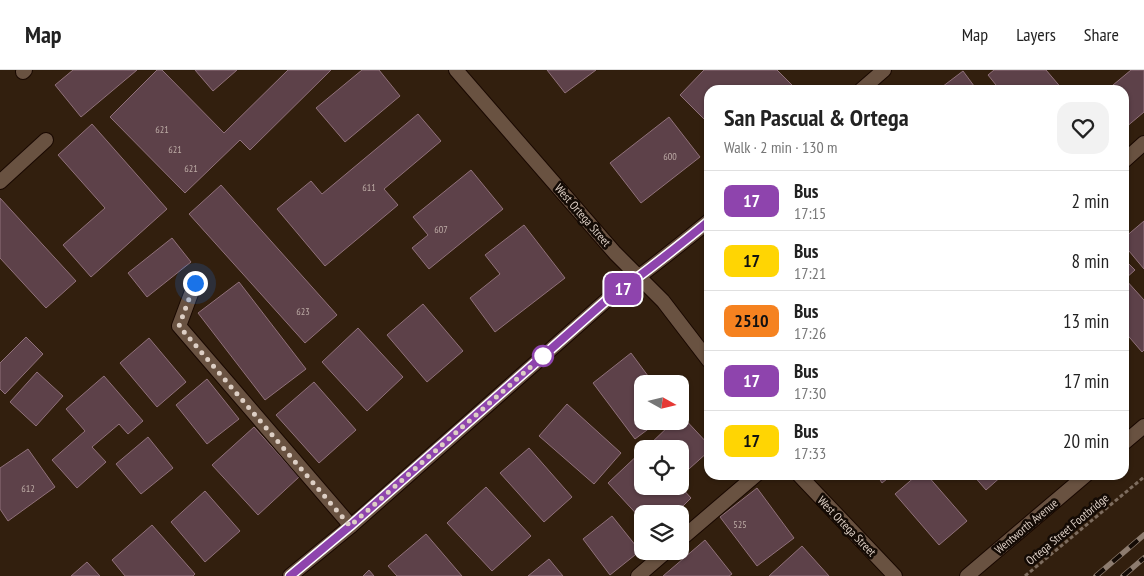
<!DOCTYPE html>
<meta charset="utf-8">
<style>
:root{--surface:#fff;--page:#f2f2f2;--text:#222;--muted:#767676;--line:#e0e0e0}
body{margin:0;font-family:"PT Sans Narrow",sans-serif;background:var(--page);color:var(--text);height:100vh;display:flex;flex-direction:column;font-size:19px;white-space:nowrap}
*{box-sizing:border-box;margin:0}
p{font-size:16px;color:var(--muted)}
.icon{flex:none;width:28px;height:28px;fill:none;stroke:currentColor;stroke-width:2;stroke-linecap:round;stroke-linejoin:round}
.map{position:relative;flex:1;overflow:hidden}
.side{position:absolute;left:704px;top:15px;width:425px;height:395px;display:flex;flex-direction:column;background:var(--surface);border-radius:15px;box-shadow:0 1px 4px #0004}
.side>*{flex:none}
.badge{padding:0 10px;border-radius:8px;font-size:18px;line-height:32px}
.needle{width:32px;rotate:98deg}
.fabs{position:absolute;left:634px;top:305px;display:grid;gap:10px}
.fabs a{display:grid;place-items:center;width:55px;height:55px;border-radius:10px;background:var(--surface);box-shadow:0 1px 4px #0004;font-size:25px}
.you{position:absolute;width:25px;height:25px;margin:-12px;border:4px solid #fff;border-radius:50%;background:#1a73e8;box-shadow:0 0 0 8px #1a73e833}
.map>.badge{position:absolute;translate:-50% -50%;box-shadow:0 0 0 2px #fff}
.round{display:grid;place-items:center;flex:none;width:52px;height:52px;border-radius:15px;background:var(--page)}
.head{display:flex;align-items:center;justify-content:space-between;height:85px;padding:0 20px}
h1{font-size:24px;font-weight:600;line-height:38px}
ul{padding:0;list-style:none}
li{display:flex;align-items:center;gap:15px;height:60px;padding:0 20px;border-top:1px solid var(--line)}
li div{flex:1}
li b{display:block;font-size:19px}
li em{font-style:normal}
li .badge{min-width:55px;font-weight:700;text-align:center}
header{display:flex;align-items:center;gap:30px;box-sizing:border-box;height:70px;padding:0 25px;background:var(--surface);border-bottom:1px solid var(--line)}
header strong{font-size:24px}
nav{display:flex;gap:28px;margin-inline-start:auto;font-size:18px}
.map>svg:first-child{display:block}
.building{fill:#5d4149;stroke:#90717a}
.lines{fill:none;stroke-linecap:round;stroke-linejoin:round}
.service-casing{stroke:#190800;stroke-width:16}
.minor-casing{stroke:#190800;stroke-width:16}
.path{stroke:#7e6d5f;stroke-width:3;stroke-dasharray:4 2.5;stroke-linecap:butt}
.service{stroke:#695241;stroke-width:14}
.minor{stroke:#695241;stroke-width:14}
.rail-casing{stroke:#8d7c6f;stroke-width:5.5}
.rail{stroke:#140b05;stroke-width:4;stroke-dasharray:11;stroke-linecap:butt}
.line-casing{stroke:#fff;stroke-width:11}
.line{stroke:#8e44ad;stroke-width:8}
.walk{stroke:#ddcfc5;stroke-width:5;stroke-dasharray:0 9}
.stop-dot{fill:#fff;stroke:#8e44ad;stroke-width:2.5}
.labels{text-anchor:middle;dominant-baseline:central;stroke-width:5;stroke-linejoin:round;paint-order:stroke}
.number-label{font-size:10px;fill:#bdaca6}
.street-label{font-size:12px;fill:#ddcfc5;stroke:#140b05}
</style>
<header>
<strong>Map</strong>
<nav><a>Map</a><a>Layers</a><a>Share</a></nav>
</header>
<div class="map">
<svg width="1144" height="506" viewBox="0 0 1144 506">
<rect width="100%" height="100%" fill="#321f0e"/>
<g class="building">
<polygon points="73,0 137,0 81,47 55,15"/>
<polygon points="157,0 162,0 224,63 288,0 331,0 250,80 240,70 185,123 110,47"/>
<polygon points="195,0 237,0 213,21"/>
<polygon points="362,0 379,0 400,26 345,72 316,38"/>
<polygon points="547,0 596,0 565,23"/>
<polygon points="704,0 777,0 794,17 792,20 709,20 709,54 680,25"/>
<polygon points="994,0 1046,0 1063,20 1000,20 988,5"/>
<polygon points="1131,0 1144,0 1144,42 1125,58 1124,20 1107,20"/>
<polygon points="963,1 977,20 938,20"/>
<polygon points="418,44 441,71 384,119 398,135 325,196 277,139 311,111 322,124"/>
<polygon points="669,47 700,87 641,133 610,93"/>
<polygon points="92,54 167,139 91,207 63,175 105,138 58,85"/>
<polygon points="471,100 503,139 429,199 412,178 428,165 413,147"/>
<polygon points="221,115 337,245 305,273 189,144"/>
<polygon points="0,128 76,211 46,238 0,188"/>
<polygon points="1144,151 1144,199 1124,175 1124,168"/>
<polygon points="524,155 565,208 495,262 470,228 500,204 485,185"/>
<polygon points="172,168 191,192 147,227 128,203"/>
<polygon points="1124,189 1135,200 1125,209 1144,230 1144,280 1142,282 1124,261"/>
<polygon points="239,212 306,299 265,330 198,243"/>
<polygon points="423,234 463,281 427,312 387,265"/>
<polygon points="358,258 403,307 367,341 322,292"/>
<polygon points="26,267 43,284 5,324 0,319 0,293"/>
<polygon points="149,268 186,312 157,337 120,293"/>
<polygon points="631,283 654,314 642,314 642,351 659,351 635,369 593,313"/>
<polygon points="37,302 63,326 36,356 10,332"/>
<polygon points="104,306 143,351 128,364 119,354 92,377 106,392 77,418 52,390 85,361 66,339"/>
<polygon points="207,309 239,349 207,374 176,335"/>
<polygon points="314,312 356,360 319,393 276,345"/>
<polygon points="567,334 621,383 594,414 539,366"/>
<polygon points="681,345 709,375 709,381 680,407 680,379 645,379 674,351 680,351"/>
<polygon points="254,357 299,407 258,445 212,395"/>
<polygon points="148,367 173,398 141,424 116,394"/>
<polygon points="529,378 572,427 544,452 500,403"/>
<polygon points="28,379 55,417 8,451 0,439 0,398"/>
<polygon points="642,381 642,416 680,416 691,428 675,444 642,444 642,450 608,413"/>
<polygon points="877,405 892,405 882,413"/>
<polygon points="917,405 927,405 967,451 939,475 895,424"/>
<polygon points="973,405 1003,405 986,420"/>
<polygon points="486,417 531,466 492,501 447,453"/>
<polygon points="757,418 794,468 757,496 720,447"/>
<polygon points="205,421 240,461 205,492 171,452"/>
<polygon points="612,446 640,481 610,505 583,469"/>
<polygon points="152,455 195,504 193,506 125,506 112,490"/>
<polygon points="426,464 462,506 397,506 388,496"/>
<polygon points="705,470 732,504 729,506 663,506"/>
<polygon points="802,476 829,506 769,506"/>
<polygon points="549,489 563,506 528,506"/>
<polygon points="87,492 100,506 71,506"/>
<polygon points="369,500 374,506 363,506"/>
</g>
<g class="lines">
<g class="service-casing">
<g id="service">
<polyline points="23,2 25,0"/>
<polyline points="1124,91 1144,73"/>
<polyline points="0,112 46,70"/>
<polyline points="195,213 179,256 351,456"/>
<polyline points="680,470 756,405"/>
<polyline points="638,506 667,481"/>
</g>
</g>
<g class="minor-casing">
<g id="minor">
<polyline points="456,0 615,183 663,231 709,291"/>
<polyline points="861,20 884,0"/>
<polyline points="1124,373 1144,356"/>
<polyline points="799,405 895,506"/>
<path d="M 290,506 L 351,456 L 609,228 C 644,204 676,178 709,151"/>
<polyline points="967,506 1086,405"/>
</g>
</g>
<polyline class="path" points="1025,506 1144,407"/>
<use href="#service" class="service"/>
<use href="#minor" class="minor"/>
<g class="rail-casing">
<g id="rail">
<polyline points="1096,506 1144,465"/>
<polyline points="1123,506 1144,488"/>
</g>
</g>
<use href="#rail" class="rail"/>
</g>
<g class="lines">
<g class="line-casing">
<path id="line" d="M 290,506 L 350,456 L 609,228 C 644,204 676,178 709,151"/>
</g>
<use href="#line" class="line"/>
<polyline class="walk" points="195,213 179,256 350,456 543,286"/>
</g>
<circle class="stop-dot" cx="543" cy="286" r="10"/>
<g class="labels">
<g class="number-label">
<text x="162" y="59">621</text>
<text x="175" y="79">621</text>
<text x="670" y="86">600</text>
<text x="191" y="98">621</text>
<text x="369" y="117">611</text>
<text x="441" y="159">607</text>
<text x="303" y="241">623</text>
<text x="28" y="418">612</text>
<text x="740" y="454">525</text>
</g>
<g class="street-label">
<text transform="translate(583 145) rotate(49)">West Ortega Street</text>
<text transform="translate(847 456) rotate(46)">West Ortega Street</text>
<text transform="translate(1026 456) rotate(-40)">Wentworth Avenue</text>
<text transform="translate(1067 459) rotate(-40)">Ortega Street Footbridge</text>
</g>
</g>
</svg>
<div class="fabs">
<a><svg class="needle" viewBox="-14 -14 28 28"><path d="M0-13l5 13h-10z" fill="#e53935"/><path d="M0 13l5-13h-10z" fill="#767676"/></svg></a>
<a><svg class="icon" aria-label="locate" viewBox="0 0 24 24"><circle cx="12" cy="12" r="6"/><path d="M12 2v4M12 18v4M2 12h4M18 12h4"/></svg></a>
<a><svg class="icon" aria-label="layers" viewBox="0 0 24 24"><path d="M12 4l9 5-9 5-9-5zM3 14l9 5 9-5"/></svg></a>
</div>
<div class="you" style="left:195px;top:213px"></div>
<b class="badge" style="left:623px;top:219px;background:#8e44ad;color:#fff">17</b>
<section class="side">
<div class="head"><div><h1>San Pascual &amp; Ortega</h1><p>Walk · 2 min · 130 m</p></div><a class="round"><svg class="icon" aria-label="heart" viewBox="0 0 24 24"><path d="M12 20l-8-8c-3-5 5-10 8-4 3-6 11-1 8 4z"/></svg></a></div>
<ul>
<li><span class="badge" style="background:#8e44ad;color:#fff">17</span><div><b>Bus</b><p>17:15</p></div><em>2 min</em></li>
<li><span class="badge" style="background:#ffd503;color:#111">17</span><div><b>Bus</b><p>17:21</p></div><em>8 min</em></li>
<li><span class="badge" style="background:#f58220;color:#111">2510</span><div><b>Bus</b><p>17:26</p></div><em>13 min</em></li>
<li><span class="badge" style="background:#8e44ad;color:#fff">17</span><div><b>Bus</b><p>17:30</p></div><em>17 min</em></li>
<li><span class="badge" style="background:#ffd503;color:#111">17</span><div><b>Bus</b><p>17:33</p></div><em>20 min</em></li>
</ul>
</section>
</div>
